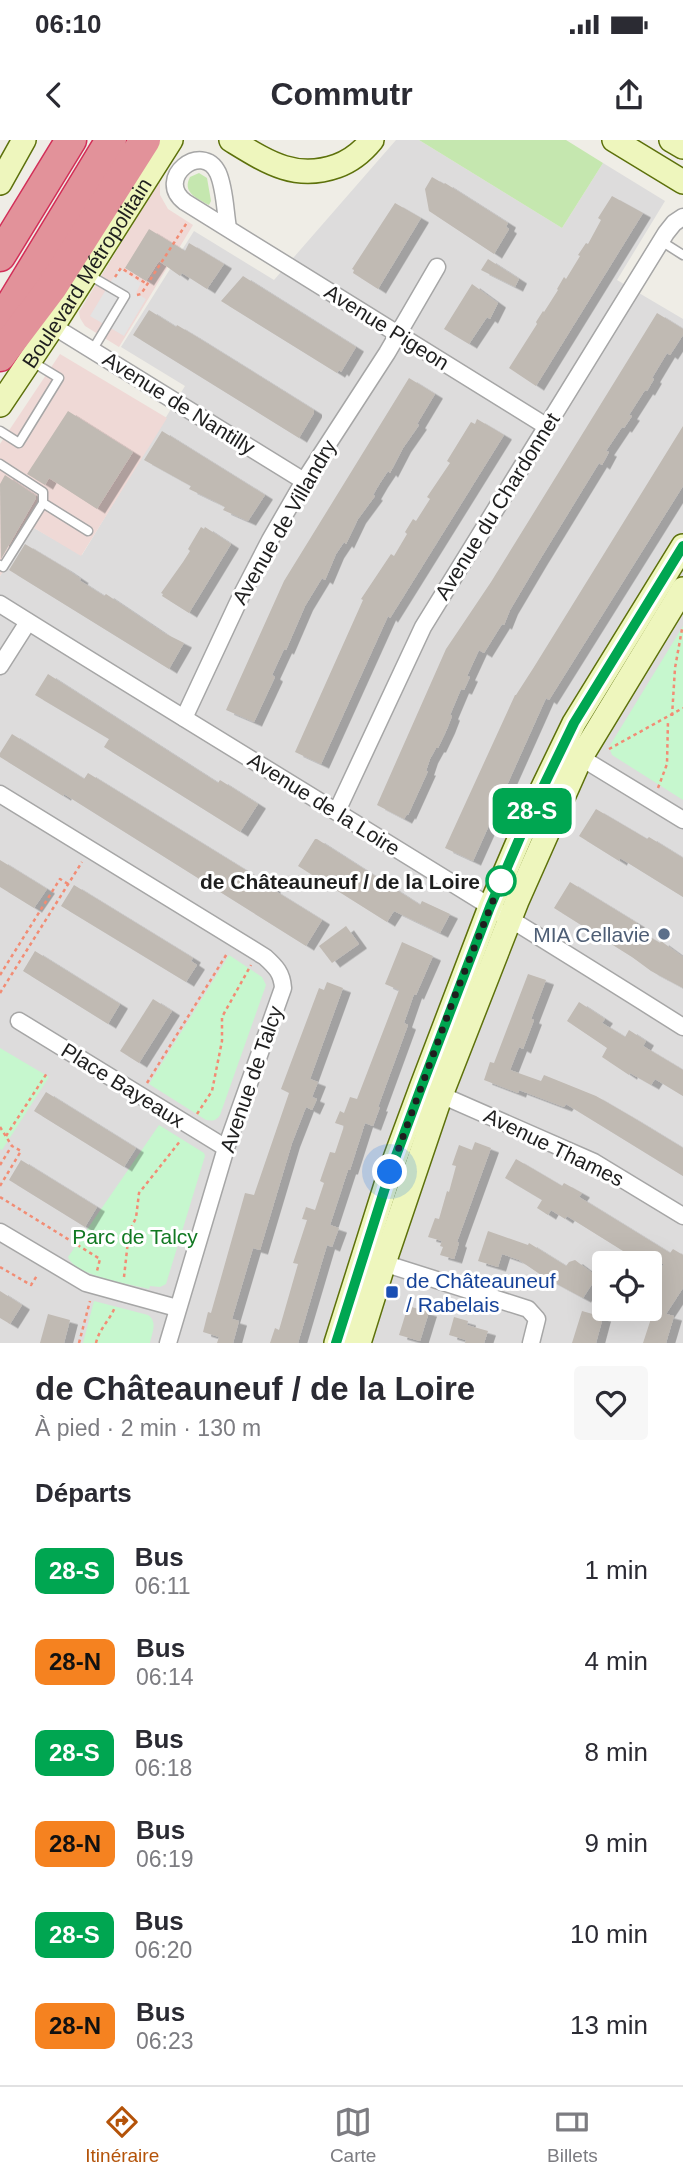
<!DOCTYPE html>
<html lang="fr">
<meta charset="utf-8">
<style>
:root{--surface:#fff;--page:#f7f7f7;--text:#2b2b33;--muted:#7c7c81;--line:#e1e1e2;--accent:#b45309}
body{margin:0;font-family:Arial,sans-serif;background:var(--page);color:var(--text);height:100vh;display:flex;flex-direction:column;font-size:26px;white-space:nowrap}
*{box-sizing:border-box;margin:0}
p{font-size:23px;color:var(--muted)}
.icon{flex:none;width:38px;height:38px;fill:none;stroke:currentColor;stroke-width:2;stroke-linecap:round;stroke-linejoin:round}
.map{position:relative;height:1203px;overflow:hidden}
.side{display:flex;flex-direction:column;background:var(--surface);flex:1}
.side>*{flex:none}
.badge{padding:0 14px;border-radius:10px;font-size:24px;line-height:46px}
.fabs{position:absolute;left:592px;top:1111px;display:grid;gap:14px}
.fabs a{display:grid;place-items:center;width:70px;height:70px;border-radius:7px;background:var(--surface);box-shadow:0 7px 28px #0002;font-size:35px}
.you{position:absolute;width:35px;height:35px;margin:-18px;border:5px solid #fff;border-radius:50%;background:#1a73e8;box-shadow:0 0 0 10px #1a73e833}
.map>.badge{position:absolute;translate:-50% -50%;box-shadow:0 0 0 4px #fff}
h2{padding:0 35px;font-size:26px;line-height:63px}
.round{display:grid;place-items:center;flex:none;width:74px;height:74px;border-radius:7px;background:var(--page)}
.headline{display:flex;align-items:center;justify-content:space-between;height:119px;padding:0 35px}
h1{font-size:33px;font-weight:700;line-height:52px}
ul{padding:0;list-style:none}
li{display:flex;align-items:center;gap:21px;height:91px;padding:0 35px}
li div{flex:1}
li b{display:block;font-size:26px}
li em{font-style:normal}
li .badge{min-width:77px;font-weight:700;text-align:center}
.status{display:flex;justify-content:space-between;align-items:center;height:49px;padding:0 35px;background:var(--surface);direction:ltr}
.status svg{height:19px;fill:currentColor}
header{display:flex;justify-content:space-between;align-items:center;height:91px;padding:0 35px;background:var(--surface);font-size:32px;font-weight:700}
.menu{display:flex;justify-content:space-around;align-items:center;height:98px;border-top:2px solid var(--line);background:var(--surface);font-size:19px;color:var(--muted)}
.menu a{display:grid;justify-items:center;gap:4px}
.menu .active{color:var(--accent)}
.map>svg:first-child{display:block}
.residential{fill:#dddcdc;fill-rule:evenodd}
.commercial{fill:#efd9d6}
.grass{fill:#c5e7af}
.park{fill:#c6f7ce}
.parking{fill:#e3e3e3}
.building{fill:#c0bab3;filter:url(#shadow)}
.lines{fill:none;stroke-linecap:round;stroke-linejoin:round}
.lane-casing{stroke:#a6a6a6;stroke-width:11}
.street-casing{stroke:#a6a6a6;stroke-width:19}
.secondary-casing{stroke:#5d710b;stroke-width:26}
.highway-casing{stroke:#d22f58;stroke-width:33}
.path{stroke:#f28c74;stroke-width:2.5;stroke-dasharray:3.5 3.5;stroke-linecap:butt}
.lane{stroke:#fff;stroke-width:8}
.street{stroke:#fff;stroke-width:16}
.secondary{stroke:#eef6bd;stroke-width:23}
.highway{stroke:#e2929a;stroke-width:30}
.line-casing{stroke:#fff;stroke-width:16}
.line{stroke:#00a651;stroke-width:10}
.walk{stroke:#1f1f1f;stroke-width:7;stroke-dasharray:0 12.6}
.stop-dot{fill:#fff;stroke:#00a651;stroke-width:3.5}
.service-dot{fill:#5c6f8a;stroke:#fff;stroke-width:2.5}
.transit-dot{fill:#1a4fb4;stroke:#fff;stroke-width:2.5}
.labels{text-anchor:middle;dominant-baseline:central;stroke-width:6;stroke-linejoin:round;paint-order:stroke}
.street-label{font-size:21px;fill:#1f1f1f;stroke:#fff}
.stop-label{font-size:21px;font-weight:bold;fill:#1f1f1f;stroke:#fff;text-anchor:end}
.service-label{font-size:21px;fill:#4e5e75;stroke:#fff;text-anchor:end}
.park-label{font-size:21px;fill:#127923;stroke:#fff}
.transit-label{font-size:21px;fill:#164399;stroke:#fff;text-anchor:start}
</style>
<div class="status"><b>06:10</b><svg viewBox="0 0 49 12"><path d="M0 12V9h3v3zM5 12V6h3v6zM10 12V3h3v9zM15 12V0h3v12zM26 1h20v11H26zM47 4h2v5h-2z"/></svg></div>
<header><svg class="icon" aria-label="back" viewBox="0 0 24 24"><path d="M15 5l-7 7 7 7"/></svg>Commutr<svg class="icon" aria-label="share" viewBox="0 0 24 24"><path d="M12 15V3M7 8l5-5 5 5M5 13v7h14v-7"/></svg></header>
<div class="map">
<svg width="683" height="1203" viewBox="0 0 683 1203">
<defs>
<filter id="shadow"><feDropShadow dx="8" dy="4.5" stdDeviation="0" flood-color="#0004"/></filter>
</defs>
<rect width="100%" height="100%" fill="#efede6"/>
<path class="residential" d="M 396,0 L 419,0 L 562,88 L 603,23 L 665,61 L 617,140 L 683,179 L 683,1203 L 0,1203 L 0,436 L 34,388 L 82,415 L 185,246 L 121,207 L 194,91 L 274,140 ZM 604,1124 L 649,1124 L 649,1169 L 604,1169 Z"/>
<g class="commercial">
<polygon points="160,40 160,55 168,69 193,85 119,207 85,186 80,178 79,172"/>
<polygon points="60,214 167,278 81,416 34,388 0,436 0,304"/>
</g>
<g class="grass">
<polygon points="419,0 566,0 603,23 562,88"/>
<path d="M 199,33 L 207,38 L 211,61 L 209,65 C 196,58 182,52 190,37 Z"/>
</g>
<g class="park">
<polygon points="683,486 683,660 612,615 609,607"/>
<path d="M 229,815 L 262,837 L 266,845 L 220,975 C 216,981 213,981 206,980 L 149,944 Z"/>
<polygon points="0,908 49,937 2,1010 0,1009"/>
<path d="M 159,985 L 204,1013 L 205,1016 L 166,1144 L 160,1147 L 150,1146 L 149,1149 C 130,1144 75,1136 68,1117 Z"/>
<path d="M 94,1161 L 148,1175 C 158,1182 152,1193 150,1203 L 83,1203 Z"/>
</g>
<polygon class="parking" points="119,128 141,143 136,153 146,159 124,196 90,176"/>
<g class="building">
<polygon points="432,37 444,44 445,43 508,83 506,87 509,89 494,114 429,71 425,49"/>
<polygon points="612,56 643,73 536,246 509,228 537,184 536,182 543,171 544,172 558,150 557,149 564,137 566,139 580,116 578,115 586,103 588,104 601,80 598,78"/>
<polygon points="395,63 421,78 378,149 353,133 354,130 352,129"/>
<polygon points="149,89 185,111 189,103 224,124 207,149 182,133 180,136 159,121 146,141 125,128"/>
<polygon points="488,119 519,139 515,147 481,130"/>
<polygon points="243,136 356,207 341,232 339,230 337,233 221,161"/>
<polygon points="472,144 498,163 490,179 487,177 469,204 444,189"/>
<polygon points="149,170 176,187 177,185 192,194 314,270 314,273 299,298 133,195"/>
<polygon points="657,173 683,189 683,195 670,215 667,213 652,238 654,239 647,251 645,250 629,275 632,276 624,288 622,287 606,311 609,312 602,325 599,323 539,421 510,470 504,485 502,484 484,513 479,510 467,536 470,537 464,550 461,549 450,575 452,576 447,589 438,608 436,608 430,619 426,631 428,631 408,675 407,674 404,679 377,665 446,509 491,442"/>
<polygon points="409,238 435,254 417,284 419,285 403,308 390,333 388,331 380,343 373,355 375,356 358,379 346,404 344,402 336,414 325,440 322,438 305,466 286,510 284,509 272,535 275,537 254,582 226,570 284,441"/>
<polygon points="68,271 133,312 97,369 49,338 45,345 27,334"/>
<polygon points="477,279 504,295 405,454 390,478 388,476 321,624 295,612 363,460 361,459 391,414 394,416 407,394 405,392 413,379 416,381 430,359 427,357 450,323 447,321 471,282 475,284"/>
<polygon points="683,286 683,346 549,560 546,558 473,721 445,708 515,555 516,555 534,527"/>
<polygon points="162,291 265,355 248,381 223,370 225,367 214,361 189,349 191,346 144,320"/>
<polygon points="5,335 36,356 36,358 1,419 0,344"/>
<polygon points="201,387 204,389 205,387 231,404 189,473 162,456 163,454 161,453 183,422 190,411 188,409"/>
<polygon points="25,404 65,428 81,439 79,440 104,456 106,454 164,493 184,503 169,529 9,430"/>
<polygon points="48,534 218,643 220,640 258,664 240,692 104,607 109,599 35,555"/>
<polygon points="12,594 84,639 88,633 273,747 272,749 322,780 306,806 64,654 63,656 0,617 0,613"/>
<polygon points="596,669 647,699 649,697 683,718 683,757 620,718 619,721 579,696"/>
<polygon points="315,699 317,699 420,765 422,761 450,774 440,793 394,771 387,782 298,726"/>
<polygon points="0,720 47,749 34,768 0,747"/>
<polygon points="570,742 637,783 634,788 660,803 661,801 683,817 683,848 651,831 632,817 554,768"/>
<polygon points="74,745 193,818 191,821 197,825 186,842 61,766"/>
<polygon points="346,786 359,804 332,823 319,806"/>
<polygon points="402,802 433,816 416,855 414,854 404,883 408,885 378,967 380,967 373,986 365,983 350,1030 348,1030 330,1085 339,1088 332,1107 327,1105 298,1203 270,1203 275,1188 279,1190 298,1124 293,1123 307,1080 302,1079 306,1067 315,1070 324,1043 320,1041 330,1012 335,1013 344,986 335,983 340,971 344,973 350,957 357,959 399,850 385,844"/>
<polygon points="35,811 120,864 108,884 23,831"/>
<polygon points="528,834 546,840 531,879 534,880 523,909 519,907 510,930 541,941 544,935 596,956 632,977 683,1008 683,1036 566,964 564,967 519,950 518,953 484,940 490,922 494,923"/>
<polygon points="327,842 343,848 310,939 318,942 312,957 317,959 312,970 306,967 292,1003 260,1110 253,1108 232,1179 239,1181 233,1203 217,1203 219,1197 203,1192 208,1172 211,1173 245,1053 254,1055 289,953 281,949 319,848 324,850"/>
<polygon points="153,859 172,871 139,923 120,911"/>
<polygon points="579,862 605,879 602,883 625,897 629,890 646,901 643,906 683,930 683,956 655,939 651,945 630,933 629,935 602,917 607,908 567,881"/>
<polygon points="46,952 136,1008 124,1027 34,971"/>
<polygon points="475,1002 491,1008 457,1102 459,1103 454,1119 440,1115 443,1107 440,1106 442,1101 428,1097 435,1078 439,1079 447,1051 449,1052 456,1026 452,1025 459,1005 472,1010"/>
<polygon points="516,1019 562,1046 564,1043 582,1053 579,1057 670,1113 673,1109 683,1115 683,1148 666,1174 674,1176 666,1203 643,1203 662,1145 656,1142 659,1137 656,1135 664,1124 644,1124 567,1076 565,1079 551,1070 548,1075 537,1068 542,1060 505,1038"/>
<polygon points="21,1020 97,1067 85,1087 9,1040"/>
<polygon points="488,1091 528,1105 529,1103 566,1126 569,1122 575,1120 595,1135 594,1141 583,1158 544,1137 519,1120 502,1114 498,1127 478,1121"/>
<polygon points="0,1151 22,1165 10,1184 0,1178"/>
<polygon points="408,1166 429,1172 420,1201 399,1195"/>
<polygon points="582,1171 603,1177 596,1203 572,1203"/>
<polygon points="48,1174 70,1180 64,1203 40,1203"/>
<polygon points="454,1177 468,1181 467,1185 488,1191 484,1203 465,1203 466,1200 449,1195"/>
</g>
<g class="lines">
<g class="lane-casing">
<g id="lane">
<polyline points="661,101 683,115"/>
<polyline points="89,135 125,156 93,209"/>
<polyline points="0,291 19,303 59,238 31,221"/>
<polyline points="0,324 43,352 43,363 88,391"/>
<polyline points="0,425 3,427 43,363"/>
</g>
</g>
<g class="street-casing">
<g id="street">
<path d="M 228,88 C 225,71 225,49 218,33 C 202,0 154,39 185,62 L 546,286"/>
<polyline points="53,186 304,341"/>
<path d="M 0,464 C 227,606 457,744 683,887"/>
<polyline points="0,526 28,482"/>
<polyline points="184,578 241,456 270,400 304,341 387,213 437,127"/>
<polyline points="575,614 683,680"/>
<path d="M 0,654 L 265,817 C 276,827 282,833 283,848 L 226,1008 L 168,1203"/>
<polyline points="337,671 423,487 666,93 674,83 683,77"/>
<polyline points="19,881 226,1008"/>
<polyline points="432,951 594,1022 683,1076"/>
<polyline points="0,1092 86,1143 177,1168"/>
<polyline points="377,1121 528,1169 537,1179 531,1203"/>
</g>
</g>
<g class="secondary-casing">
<g id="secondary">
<path d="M 231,0 C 267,22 295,41 337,26 C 351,21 363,11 372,0"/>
<polyline points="614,0 683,42"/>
<polyline points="671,0 683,7"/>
<polyline points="0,43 24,0"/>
<path id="s1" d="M 0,265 L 53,186 L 171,0"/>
<polyline points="336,1203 390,1032 421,948 490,767 530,674 574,583 683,406"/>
<polyline points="359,1203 384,1123 441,955 517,761 581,617 683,449"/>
</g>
</g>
<g class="highway-casing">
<g id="highway">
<polyline points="0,116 71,0"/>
<polyline points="0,183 111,0"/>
<polyline points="0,216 52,147 145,0"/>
</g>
</g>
<g class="path">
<polyline points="115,137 121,128 147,144"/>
<polyline points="137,155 141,154 188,81"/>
<polyline points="672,576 675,528 682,489"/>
<polyline points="609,609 683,568"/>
<polyline points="658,648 667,624 668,580"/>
<polyline points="0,835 60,739 68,744"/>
<polyline points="0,853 82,722"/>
<polyline points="147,943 228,812"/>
<polyline points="197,974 212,951 222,901 222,877 251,825"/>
<polyline points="0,987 12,1006 21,1011 0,1046"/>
<polyline points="6,996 47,933"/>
<polyline points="0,1025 11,1007"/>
<polyline points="0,1057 100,1119 97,1131"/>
<polyline points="0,1127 31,1145 38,1134"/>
<polyline points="124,1137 129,1092 136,1078 139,1053 181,1000"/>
<polyline points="79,1203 90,1161"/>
<path d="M 96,1203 C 99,1189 110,1180 115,1167"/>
</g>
<use href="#lane" class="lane"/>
<use href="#street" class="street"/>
<use href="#secondary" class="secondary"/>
<use href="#highway" class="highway"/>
</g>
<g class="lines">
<g class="line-casing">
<polyline id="line" points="336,1203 390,1032 421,948 490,767 530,674 574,583 683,406"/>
</g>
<use href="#line" class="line"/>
<polyline class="walk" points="390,1032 454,858 501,741"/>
</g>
<circle class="stop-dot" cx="501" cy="741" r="14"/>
<circle class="service-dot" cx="664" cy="794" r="7"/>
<rect class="transit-dot" x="385" y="1145" width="14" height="14" rx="3.5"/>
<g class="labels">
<g class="street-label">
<text stroke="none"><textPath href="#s1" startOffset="158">Boulevard Métropolitain</textPath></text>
<text transform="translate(387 187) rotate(32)">Avenue Pigeon</text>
<text transform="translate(179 263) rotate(32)">Avenue de Nantilly</text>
<text transform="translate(497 366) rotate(-58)">Avenue du Chardonnet</text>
<text transform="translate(284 382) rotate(-60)">Avenue de Villandry</text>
<text transform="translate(324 664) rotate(32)">Avenue de la Loire</text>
<text transform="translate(251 939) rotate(-71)">Avenue de Talcy</text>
<text transform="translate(123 945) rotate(32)">Place Bayeaux</text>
<text transform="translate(554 1007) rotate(26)">Avenue Thames</text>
</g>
<g class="stop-label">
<text x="480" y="741">de Châteauneuf / de la Loire</text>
</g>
<g class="service-label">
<text x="650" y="794">MIA Cellavie</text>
</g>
<g class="park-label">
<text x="135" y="1096">Parc de Talcy</text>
</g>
<g class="transit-label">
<text x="406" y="1140">de Châteauneuf<tspan x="406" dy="24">/ Rabelais</tspan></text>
</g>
</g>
</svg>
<div class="fabs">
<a><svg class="icon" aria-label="locate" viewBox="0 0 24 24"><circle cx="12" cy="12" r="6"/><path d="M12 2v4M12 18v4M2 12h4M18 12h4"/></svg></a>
</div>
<div class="you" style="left:390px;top:1032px"></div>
<b class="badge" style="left:532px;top:671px;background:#00a651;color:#fff">28-S</b>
</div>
<section class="side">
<div class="headline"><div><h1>de Châteauneuf / de la Loire</h1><p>À pied · 2 min · 130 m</p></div><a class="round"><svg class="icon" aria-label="heart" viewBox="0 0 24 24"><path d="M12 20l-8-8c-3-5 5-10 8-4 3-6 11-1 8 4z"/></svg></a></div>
<h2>Départs</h2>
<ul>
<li><span class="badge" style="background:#00a651;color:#fff">28-S</span><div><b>Bus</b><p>06:11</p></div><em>1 min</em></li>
<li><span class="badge" style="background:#f58220;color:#111">28-N</span><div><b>Bus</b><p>06:14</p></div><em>4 min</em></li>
<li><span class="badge" style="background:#00a651;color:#fff">28-S</span><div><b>Bus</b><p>06:18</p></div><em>8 min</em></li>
<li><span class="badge" style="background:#f58220;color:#111">28-N</span><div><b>Bus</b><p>06:19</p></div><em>9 min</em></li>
<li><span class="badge" style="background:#00a651;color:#fff">28-S</span><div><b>Bus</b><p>06:20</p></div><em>10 min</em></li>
<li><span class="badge" style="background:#f58220;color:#111">28-N</span><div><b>Bus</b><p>06:23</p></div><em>13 min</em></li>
</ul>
</section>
<nav class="menu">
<a class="active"><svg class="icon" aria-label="directions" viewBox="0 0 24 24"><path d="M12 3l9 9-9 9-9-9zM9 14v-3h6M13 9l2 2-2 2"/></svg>Itinéraire</a>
<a><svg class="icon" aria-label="map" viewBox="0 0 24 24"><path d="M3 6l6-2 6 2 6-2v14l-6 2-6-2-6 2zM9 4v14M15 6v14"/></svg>Carte</a>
<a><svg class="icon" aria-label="tickets" viewBox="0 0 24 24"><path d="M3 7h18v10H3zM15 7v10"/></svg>Billets</a>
</nav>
